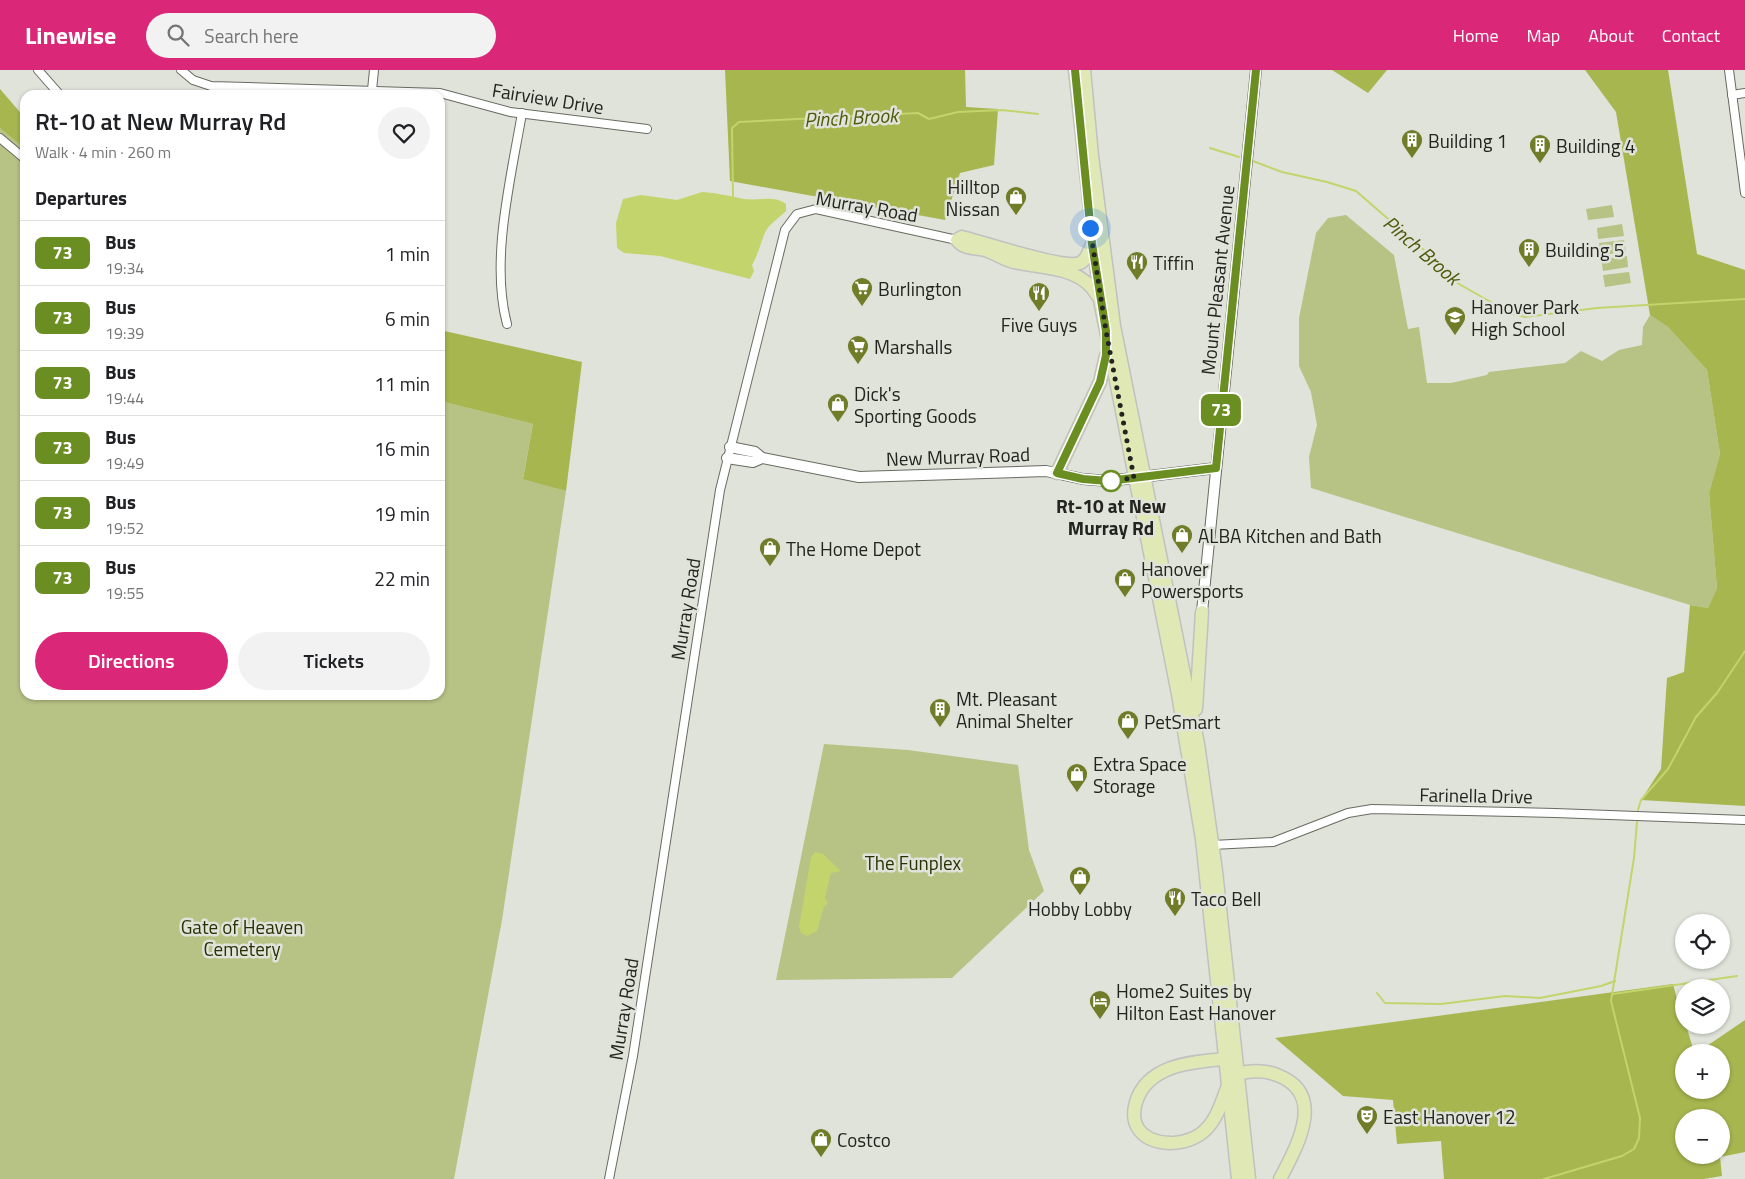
<!DOCTYPE html>
<meta charset="utf-8">
<style>
:root{--surface:#fff;--page:#f2f2f2;--text:#202124;--muted:#757577;--line:#e0e0e0;--accent:#db2777}
body{margin:0;font-family:"Titillium Web",sans-serif;background:var(--page);color:var(--text);height:100vh;display:flex;flex-direction:column;font-size:19px;white-space:nowrap}
*{box-sizing:border-box;margin:0}
p{font-size:16px;color:var(--muted)}
.icon{flex:none;width:28px;height:28px;fill:none;stroke:currentColor;stroke-width:2;stroke-linecap:round;stroke-linejoin:round}
.map{position:relative;flex:1;overflow:hidden}
.sheet{position:absolute;left:20px;top:20px;width:425px;height:610px;display:flex;flex-direction:column;background:var(--surface);border-radius:15px;box-shadow:0 1px 4px #0004}
.sheet>*{flex:none}
.badge{padding:0 10px;border-radius:8px;font-size:18px;line-height:32px}
.controls{position:absolute;left:1675px;top:844px;display:grid;gap:10px}
.controls a{display:grid;place-items:center;width:55px;height:55px;border-radius:50%;background:var(--surface);box-shadow:0 1px 4px #0004;font-size:25px}
.you{position:absolute;width:25px;height:25px;margin:-12px;border:4px solid #fff;border-radius:50%;background:#1a73e8;box-shadow:0 0 0 8px #1a73e833}
.map>.badge{position:absolute;translate:-50% -50%;box-shadow:0 0 0 2px #fff}
h2{padding:0 15px;font-size:19px;line-height:45px}
.round{display:grid;place-items:center;flex:none;width:52px;height:52px;border-radius:26px;background:var(--page)}
.overview{display:flex;align-items:center;justify-content:space-between;height:85px;padding:0 15px}
h1{font-size:24px;font-weight:600;line-height:38px}
.primary-button{display:flex;gap:10px;margin-top:auto;padding:10px 15px}
.primary-button a{flex:1;height:58px;border-radius:30px;background:var(--accent);color:#fff;font-size:20px;font-weight:600;line-height:58px;text-align:center}
.primary-button a+a{background:var(--page);color:var(--text)}
ul{padding:0;list-style:none}
li{display:flex;align-items:center;gap:15px;height:65px;padding:0 15px;border-top:1px solid var(--line)}
li div{flex:1}
li b{display:block;font-size:19px}
li em{font-style:normal}
li .badge{min-width:55px;font-weight:700;text-align:center}
header{display:flex;align-items:center;gap:30px;box-sizing:border-box;height:70px;padding:0 25px;background:var(--accent);color:#fff}
header strong{font-size:24px}
nav{display:flex;gap:28px;margin-inline-start:auto;font-size:18px}
.search{width:350px;height:45px;background:var(--page);display:flex;align-items:center;gap:12px;box-sizing:border-box;padding:0 18px;border-radius:28px;color:var(--muted);font-size:19px}
.map>svg:first-child{display:block}
.green{fill:#b7c285}
.forest{fill:#a7b64f;fill-rule:evenodd}
.water{fill:#c3d46d}
.lines{fill:none;stroke-linecap:round;stroke-linejoin:round}
.stream{stroke:#c3d46d;stroke-width:2}
.minor-casing{stroke:#696b62;stroke-width:10}
.tertiary-casing{stroke:#696b62;stroke-width:12}
.primary-casing{stroke:#c1c1c1;stroke-width:15}
.minor{stroke:#fff;stroke-width:8}
.tertiary{stroke:#fff;stroke-width:10}
.primary{stroke:#e0e9b6;stroke-width:12}
.line-casing{stroke:#fff;stroke-width:11}
.line{stroke:#6b8e23;stroke-width:8}
.walk{stroke:#232320;stroke-width:5;stroke-dasharray:0 9}
.stop-dot{fill:#fff;stroke:#6b8e23;stroke-width:2.5}
.labels{text-anchor:middle;dominant-baseline:central;stroke-width:5;stroke-linejoin:round;paint-order:stroke}
.street-label{font-size:19px;fill:#232320;stroke:#e0e3d9}
.poi-label{font-size:19px;fill:#232320;stroke:#e0e3d9;text-anchor:start}
.stop-label{font-size:19px;font-weight:bold;fill:#232320;stroke:#e0e3d9}
.park-label{font-size:19px;fill:#2a3003;stroke:#e0e3d9}
.water-label{font-size:20px;font-style:italic;fill:#50590b;stroke:#e0e3d9}
</style>
<header>
<strong>Linewise</strong>
<div class="search"><svg class="icon" aria-label="search" viewBox="0 0 24 24"><circle cx="10" cy="10" r="6"/><path d="M15 15l6 6"/></svg>Search here</div>
<nav><a>Home</a><a>Map</a><a>About</a><a>Contact</a></nav>
</header>
<div class="map">
<svg width="1745" height="1109" viewBox="0 0 1745 1109">
<rect width="100%" height="100%" fill="#e0e3d9"/>
<g class="green">
<polygon points="0,58 25,79 25,625 440,625 440,331 533,354 523,408 566,421 502,850 454,1109 0,1109"/>
<polygon points="1612,135 1614,147 1588,150 1586,139"/>
<polygon points="1346,145 1394,185 1408,259 1419,257 1427,313 1451,313 1487,305 1489,302 1565,293 1581,281 1602,291 1619,280 1642,275 1643,257 1650,245 1668,257 1707,300 1720,384 1709,423 1717,518 1708,538 1690,535 1311,418 1309,387 1317,355 1311,322 1299,296 1299,248 1316,163 1328,148"/>
<polygon points="1622,154 1624,166 1598,169 1597,158"/>
<polygon points="1624,170 1626,182 1601,185 1599,173"/>
<polygon points="1627,186 1628,197 1603,201 1601,189"/>
<polygon points="1629,202 1631,213 1605,217 1603,205"/>
<polygon points="824,674 908,680 1018,695 1029,780 1044,821 952,908 776,910"/>
</g>
<g class="forest">
<polygon points="725,0 965,0 966,37 998,39 994,95 960,103 945,150 730,111"/>
<polygon points="1332,0 1387,0 1368,23"/>
<polygon points="1585,0 1668,0 1697,184 1745,200 1745,736 1641,730 1661,699 1667,608 1684,602 1690,535 1708,538 1717,518 1709,423 1720,384 1707,300 1668,257 1650,245 1616,42"/>
<polygon points="0,19 25,48 25,79 0,58"/>
<polygon points="440,260 582,292 566,421 523,409 533,354 440,331"/>
<path d="M 1673,914 L 1684,955 L 1686,955 L 1694,982 L 1684,982 L 1684,1020 L 1721,1020 L 1721,982 L 1698,982 L 1745,950 L 1745,1082 L 1720,1087 L 1722,1106 L 1704,1109 L 1444,1109 L 1441,1071 L 1397,1074 L 1393,1030 L 1343,1026 L 1275,968 ZM 1684,1048 L 1721,1048 L 1721,1085 L 1684,1085 Z"/>
</g>
<g class="water">
<path d="M 702,122 C 717,123 730,126 744,129 C 759,131 774,125 786,134 L 786,141 C 778,149 768,154 764,165 C 760,175 758,185 752,195 L 754,201 L 750,209 L 660,186 L 624,183 L 617,178 L 616,153 L 623,129 L 641,125 L 677,130 Z"/>
<polygon points="815,782 823,784 841,801 831,803 825,828 828,833 824,837 817,861 807,866 801,863 799,857 811,787"/>
</g>
<g class="lines">
<g class="stream">
<polyline points="1210,78 1239,87"/>
<polyline points="1253,91 1282,102 1327,112 1356,121 1425,181 1459,214 1512,244 1525,247 1597,238 1745,229"/>
<polyline points="733,126 732,58 739,52 918,43 929,49 958,42 1002,40 1038,44"/>
<polyline points="1638,740 1641,730 1668,699 1696,647 1717,623 1745,581"/>
<polyline points="1377,923 1385,933 1441,934 1505,926 1540,928 1601,916 1615,911"/>
<polyline points="1613,924 1737,906"/>
<polyline points="1544,1109 1622,1086 1634,1079 1639,1068 1640,1048 1611,931 1634,788 1637,752"/>
</g>
<g class="minor-casing">
<g id="minor">
<polyline points="38,0 60,25"/>
<polyline points="181,0 193,10 211,16 440,23 510,42 647,59"/>
<polyline points="1729,0 1745,123"/>
<polyline points="372,20 374,0"/>
<polyline points="1732,25 1745,23"/>
<polyline points="0,68 25,89"/>
<path d="M 507,254 C 490,190 511,108 522,43"/>
<polyline points="1212,775 1273,772 1348,743 1372,739 1555,743 1745,750"/>
<polyline points="609,1109 633,986 720,420 785,160 797,144 816,139 957,170"/>
</g>
</g>
<g class="tertiary-casing">
<g id="tertiary">
<polyline points="730,377 755,382 762,388"/>
<polyline points="727,388 753,392 762,388 859,407 1046,401 1083,409 1108,411 1216,398"/>
<polyline points="1202,542 1256,0"/>
</g>
</g>
<g class="primary-casing">
<g id="primary">
<polyline points="1075,0 1100,230 1178,624 1202,769 1238,1109"/>
<polyline points="1084,0 1092,86 1114,256 1198,674 1216,801 1249,1109"/>
<path d="M 1092,174 C 1089,181 1087,190 1080,193 C 1064,200 983,172 962,167 L 957,170 C 963,179 976,178 985,180 C 995,183 1004,190 1014,192 C 1043,199 1081,196 1097,225"/>
<polyline points="1057,403 1100,312 1106,286"/>
<polyline points="1196,639 1202,542"/>
<path d="M 1234,988 C 1200,992 1149,991 1136,1032 C 1124,1072 1172,1082 1199,1065 C 1224,1049 1223,1012 1236,1005 C 1248,1000 1265,1000 1277,1005 C 1328,1024 1296,1078 1280,1109"/>
</g>
</g>
<use href="#minor" class="minor"/>
<use href="#tertiary" class="tertiary"/>
<use href="#primary" class="primary"/>
</g>
<g class="lines">
<g class="line-casing">
<polyline id="line" points="1075,0 1092,174 1106,261 1106,285 1100,312 1057,403 1083,409 1108,411 1216,398 1256,0"/>
</g>
<use href="#line" class="line"/>
<polyline class="walk" points="1090,158 1106,261 1134,408 1108,411 1111,411"/>
</g>
<defs>
<g id="building-pin" transform="scale(1.125)"><path d="M0 17L-7.5 6A9.5 9.5 0 1 1 7.5 6Z" fill="#717c29" stroke="#e0e3d9"/><path d="M-4-6H4V6H1V3H-1V6H-4ZM-2.5-4.3h1.7v1.8h-1.7ZM.8-4.3h1.7v1.8H.8ZM-2.5-1h1.7V.8h-1.7ZM.8-1h1.7V.8H.8Z" fill="#fff"/></g>
<g id="shop-pin" transform="scale(1.125)"><path d="M0 17L-7.5 6A9.5 9.5 0 1 1 7.5 6Z" fill="#717c29" stroke="#e0e3d9"/><path d="M-5-2.5h2.3a2.7 3.5 0 0 1 5.4 0H5L5.5 6h-11ZM-1.5-2.5h3a1.5 2.3 0 0 0-3 0Z" fill="#fff"/></g>
<g id="restaurant-pin" transform="scale(1.125)"><path d="M0 17L-7.5 6A9.5 9.5 0 1 1 7.5 6Z" fill="#717c29" stroke="#e0e3d9"/><path d="M-5-6h1v4h1v-4h1v4h1v-4h1v5L-1.5 .5V6h-2V.5L-5-1ZM5-6V6H3V1.5H1.5Q1.5-4 5-6Z" fill="#fff"/></g>
<g id="supermarket-pin" transform="scale(1.125)"><path d="M0 17L-7.5 6A9.5 9.5 0 1 1 7.5 6Z" fill="#717c29" stroke="#e0e3d9"/><path d="M-6-5.5h2.5l.6 2H6L4.5 2H-2.5L-4.4-4H-6ZM-1.5 3.2a1.3 1.3 0 1 0 .1 0ZM3 3.2a1.3 1.3 0 1 0 .1 0Z" fill="#fff"/></g>
<g id="school-pin" transform="scale(1.125)"><path d="M0 17L-7.5 6A9.5 9.5 0 1 1 7.5 6Z" fill="#717c29" stroke="#e0e3d9"/><path d="M0-5L7-2L0 1L-7-2ZM-4 1L0 2.5L4 1V4Q0 6-4 4Z" fill="#fff"/></g>
<g id="hotel-pin" transform="scale(1.125)"><path d="M0 17L-7.5 6A9.5 9.5 0 1 1 7.5 6Z" fill="#717c29" stroke="#e0e3d9"/><path d="M-6-4.5h1.5V1H6V5H4.5V3h-9V5H-6ZM-4 0a1.8 1.8 0 1 1 3.6 0ZM.5 0V-2.5h3Q6-2.5 6 0Z" fill="#fff"/></g>
<g id="theatre-pin" transform="scale(1.125)"><path d="M0 17L-7.5 6A9.5 9.5 0 1 1 7.5 6Z" fill="#717c29" stroke="#e0e3d9"/><path d="M-5-5.5Q0-4 5-5.5V0Q5 5 0 6Q-5 5-5 0ZM-3.3-2.5H-1v1.5H-3.3ZM1-2.5H3.3v1.5H1ZM-2.8 1Q0 5.5 2.8 1Z" fill="#fff"/></g>
</defs>
<g fill-rule="evenodd">
<use href="#building-pin" x="1412" y="70"/>
<use href="#building-pin" x="1540" y="75"/>
<use href="#shop-pin" x="1016" y="127"/>
<use href="#building-pin" x="1529" y="179"/>
<use href="#restaurant-pin" x="1137" y="192"/>
<use href="#supermarket-pin" x="862" y="218"/>
<use href="#restaurant-pin" x="1039" y="223"/>
<use href="#school-pin" x="1455" y="247"/>
<use href="#supermarket-pin" x="858" y="276"/>
<use href="#shop-pin" x="838" y="334"/>
<use href="#shop-pin" x="1182" y="465"/>
<use href="#shop-pin" x="770" y="478"/>
<use href="#shop-pin" x="1125" y="509"/>
<use href="#building-pin" x="940" y="639"/>
<use href="#shop-pin" x="1128" y="651"/>
<use href="#shop-pin" x="1077" y="704"/>
<use href="#shop-pin" x="1080" y="807"/>
<use href="#restaurant-pin" x="1175" y="828"/>
<use href="#hotel-pin" x="1100" y="931"/>
<use href="#theatre-pin" x="1367" y="1046"/>
<use href="#shop-pin" x="821" y="1069"/>
</g>
<circle class="stop-dot" cx="1111" cy="411" r="10"/>
<g class="labels">
<g class="street-label">
<text transform="translate(548 28) rotate(9)">Fairview Drive</text>
<text transform="translate(867 136) rotate(10)">Murray Road</text>
<text transform="translate(1217 210) rotate(-84)">Mount Pleasant Avenue</text>
<text transform="translate(958 386) rotate(-2)">New Murray Road</text>
<text transform="translate(685 539) rotate(-81)">Murray Road</text>
<text transform="translate(1476 725) rotate(1)">Farinella Drive</text>
<text transform="translate(623 939) rotate(-81)">Murray Road</text>
</g>
<g class="poi-label">
<text x="1428" y="70">Building 1</text>
<text x="1556" y="75">Building 4</text>
<text x="1000" y="116" text-anchor="end">Hilltop<tspan x="1000" dy="22">Nissan</tspan></text>
<text x="1545" y="179">Building 5</text>
<text x="1153" y="192">Tiffin</text>
<text x="878" y="218">Burlington</text>
<text x="1471" y="236">Hanover Park<tspan x="1471" dy="22">High School</tspan></text>
<text x="1039" y="254" text-anchor="middle">Five Guys</text>
<text x="874" y="276">Marshalls</text>
<text x="854" y="323">Dick's<tspan x="854" dy="22">Sporting Goods</tspan></text>
<text x="1198" y="465">ALBA Kitchen and Bath</text>
<text x="786" y="478">The Home Depot</text>
<text x="1141" y="498">Hanover<tspan x="1141" dy="22">Powersports</tspan></text>
<text x="956" y="628">Mt. Pleasant<tspan x="956" dy="22">Animal Shelter</tspan></text>
<text x="1144" y="651">PetSmart</text>
<text x="1093" y="693">Extra Space<tspan x="1093" dy="22">Storage</tspan></text>
<text x="1191" y="828">Taco Bell</text>
<text x="1080" y="838" text-anchor="middle">Hobby Lobby</text>
<text x="1116" y="920">Home2 Suites by<tspan x="1116" dy="22">Hilton East Hanover</tspan></text>
<text x="1383" y="1046">East Hanover 12</text>
<text x="837" y="1069">Costco</text>
</g>
<g class="stop-label">
<text x="1111" y="435">Rt-10 at New<tspan x="1111" dy="22">Murray Rd</tspan></text>
</g>
<g class="park-label">
<text x="913" y="792">The Funplex</text>
<text x="242" y="856">Gate of Heaven<tspan x="242" dy="22">Cemetery</tspan></text>
</g>
<g class="water-label">
<text transform="translate(851 47) rotate(-3)">Pinch Brook</text>
<text transform="translate(1422 180) rotate(41)">Pinch Brook</text>
</g>
</g>
</svg>
<div class="controls">
<a><svg class="icon" aria-label="locate" viewBox="0 0 24 24"><circle cx="12" cy="12" r="6"/><path d="M12 2v4M12 18v4M2 12h4M18 12h4"/></svg></a>
<a><svg class="icon" aria-label="layers" viewBox="0 0 24 24"><path d="M12 4l9 5-9 5-9-5zM3 14l9 5 9-5"/></svg></a>
<a>+</a>
<a>−</a>
</div>
<div class="you" style="left:1090px;top:158px"></div>
<b class="badge" style="left:1221px;top:340px;background:#6b8e23;color:#fff">73</b>
<section class="sheet">
<div class="overview"><div><h1>Rt-10 at New Murray Rd</h1><p>Walk · 4 min · 260 m</p></div><a class="round"><svg class="icon" aria-label="heart" viewBox="0 0 24 24"><path d="M12 20l-8-8c-3-5 5-10 8-4 3-6 11-1 8 4z"/></svg></a></div>
<h2>Departures</h2>
<ul>
<li><span class="badge" style="background:#6b8e23;color:#fff">73</span><div><b>Bus</b><p>19:34</p></div><em>1 min</em></li>
<li><span class="badge" style="background:#6b8e23;color:#fff">73</span><div><b>Bus</b><p>19:39</p></div><em>6 min</em></li>
<li><span class="badge" style="background:#6b8e23;color:#fff">73</span><div><b>Bus</b><p>19:44</p></div><em>11 min</em></li>
<li><span class="badge" style="background:#6b8e23;color:#fff">73</span><div><b>Bus</b><p>19:49</p></div><em>16 min</em></li>
<li><span class="badge" style="background:#6b8e23;color:#fff">73</span><div><b>Bus</b><p>19:52</p></div><em>19 min</em></li>
<li><span class="badge" style="background:#6b8e23;color:#fff">73</span><div><b>Bus</b><p>19:55</p></div><em>22 min</em></li>
</ul>
<div class="primary-button"><a>Directions</a><a>Tickets</a></div>
</section>
</div>
